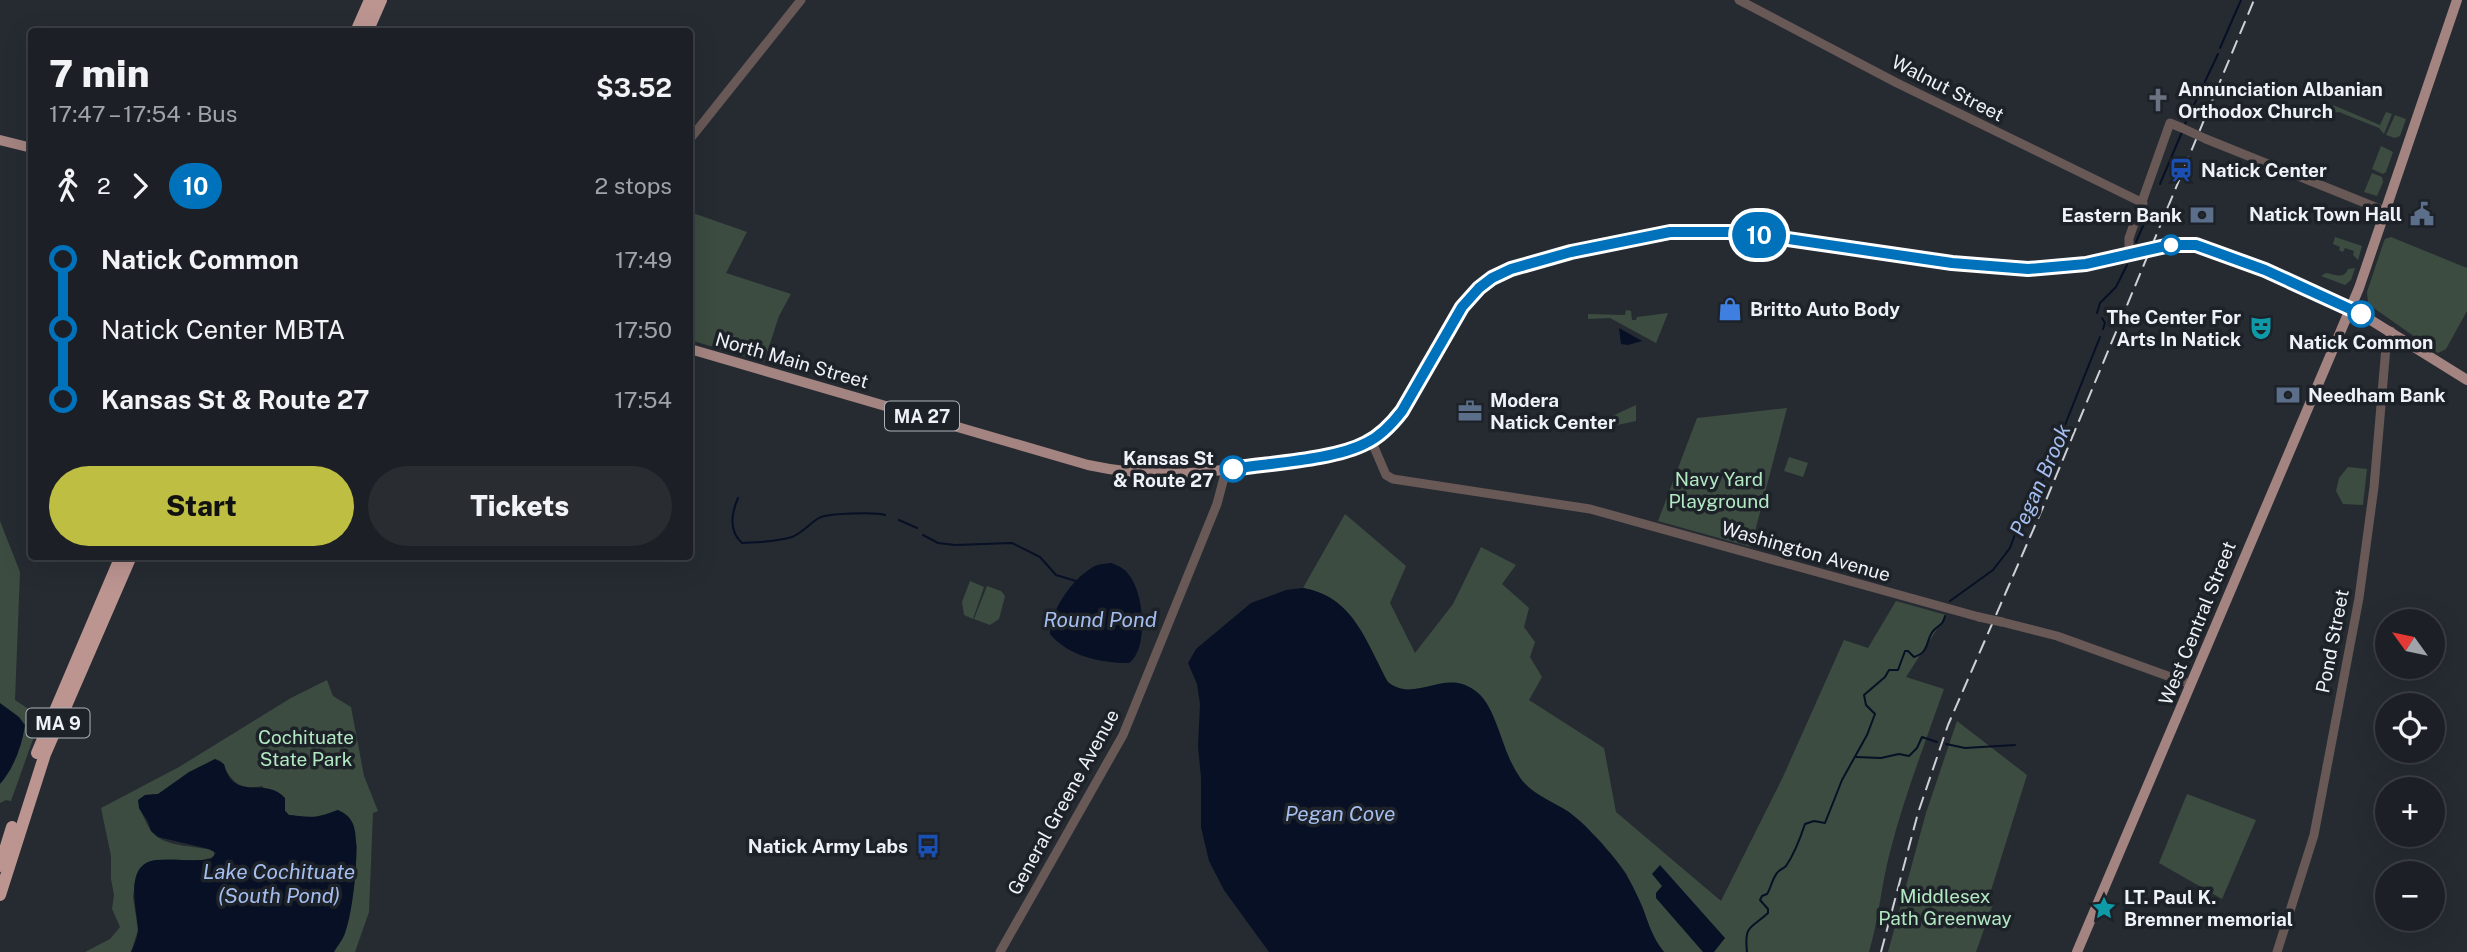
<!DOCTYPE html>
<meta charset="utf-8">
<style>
:root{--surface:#1c2026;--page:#292d32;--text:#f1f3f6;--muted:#a0a3a7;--line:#3a3e43;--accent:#bebe42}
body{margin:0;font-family:"Public Sans",sans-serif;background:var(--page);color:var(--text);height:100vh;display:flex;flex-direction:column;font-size:26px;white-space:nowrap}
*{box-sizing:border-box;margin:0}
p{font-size:23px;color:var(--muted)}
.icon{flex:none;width:38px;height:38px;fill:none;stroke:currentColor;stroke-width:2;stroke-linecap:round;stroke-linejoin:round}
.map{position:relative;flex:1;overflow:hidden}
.details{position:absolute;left:28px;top:28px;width:665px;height:532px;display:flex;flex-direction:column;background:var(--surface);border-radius:7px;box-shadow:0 7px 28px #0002,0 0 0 2px var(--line)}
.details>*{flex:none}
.badge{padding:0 14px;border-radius:23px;font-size:24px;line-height:46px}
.needle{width:46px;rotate:303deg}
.tools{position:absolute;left:2375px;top:609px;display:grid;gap:14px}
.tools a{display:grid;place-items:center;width:70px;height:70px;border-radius:50%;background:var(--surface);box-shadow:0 7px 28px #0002,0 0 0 2px var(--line);font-size:35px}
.map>.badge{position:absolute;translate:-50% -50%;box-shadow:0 0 0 4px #fff}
.legs{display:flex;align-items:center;gap:10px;height:77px;padding:0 21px;font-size:23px}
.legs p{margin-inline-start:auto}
.overview{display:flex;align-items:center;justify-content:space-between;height:119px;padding:0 21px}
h1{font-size:38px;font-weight:800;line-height:52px}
.button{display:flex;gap:14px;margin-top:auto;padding:14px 21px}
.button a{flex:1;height:80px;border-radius:42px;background:var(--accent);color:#111;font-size:28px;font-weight:800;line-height:80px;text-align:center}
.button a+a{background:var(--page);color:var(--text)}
ul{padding:0 21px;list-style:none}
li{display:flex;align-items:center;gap:24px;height:70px;font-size:26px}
li i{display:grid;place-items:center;width:10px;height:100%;margin:0 9px;background:currentColor}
li i::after{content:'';width:18px;height:18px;margin:-9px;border:5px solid;border-radius:50%;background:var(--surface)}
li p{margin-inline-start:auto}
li:first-child i{background:linear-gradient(#0000 50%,currentColor 0)}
li:last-child i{background:linear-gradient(currentColor 50%,#0000 0)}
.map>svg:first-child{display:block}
.green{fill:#3c4c40}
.water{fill:#071025}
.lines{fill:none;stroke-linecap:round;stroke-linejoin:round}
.stream{stroke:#071025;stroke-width:2}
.minor{stroke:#685856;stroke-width:9}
.major{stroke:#a48481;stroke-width:10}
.highway{stroke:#bc9591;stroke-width:12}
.rail{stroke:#cdd1d6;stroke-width:2;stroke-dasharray:14 7;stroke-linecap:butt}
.minor-bridge{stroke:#685856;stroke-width:9}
.major-bridge{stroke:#a48481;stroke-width:10}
.line-1-casing{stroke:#fff;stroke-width:16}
.line-1{stroke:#0072bc;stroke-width:10}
.stop-1-dot{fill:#fff;stroke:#0072bc;stroke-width:3.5}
.labels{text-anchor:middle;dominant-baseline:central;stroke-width:7;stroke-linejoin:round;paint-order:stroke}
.shield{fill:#1d2128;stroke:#afb3b9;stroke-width:2}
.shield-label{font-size:18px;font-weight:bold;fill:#eef2f7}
.street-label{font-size:19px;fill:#eef2f7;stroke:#1d2128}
.poi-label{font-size:19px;font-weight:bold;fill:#eef2f7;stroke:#1d2128;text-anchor:start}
.stop-label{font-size:19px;font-weight:bold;fill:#eef2f7;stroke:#1d2128}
.park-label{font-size:19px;fill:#b3e9c2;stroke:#1d2128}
.water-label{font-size:21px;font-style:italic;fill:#a5bef0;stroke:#1d2128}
</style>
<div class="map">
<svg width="2467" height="952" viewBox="0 0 2467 952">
<rect width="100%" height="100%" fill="#262b32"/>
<g class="green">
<polygon points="2333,105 2380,125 2386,112 2392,114 2384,134 2379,128 2339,112 2333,113 2331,108"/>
<polygon points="2395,115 2406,119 2400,136 2395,138 2386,135"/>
<polygon points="2381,146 2393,152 2386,172 2383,174 2372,169"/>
<polygon points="2372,173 2382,177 2383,182 2377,196 2364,192"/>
<polygon points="690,212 747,232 726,273 791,294 779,316 764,362 690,340"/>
<polygon points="2335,237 2362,246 2358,260 2353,255 2354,251 2345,248 2343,252 2339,250 2340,247 2333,244"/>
<polygon points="2391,237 2467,268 2467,311 2446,349 2438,353 2368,304 2367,292 2383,244 2385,239"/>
<path d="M 2355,268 L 2351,280 L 2345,285 L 2321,276 L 2326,273 C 2334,274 2344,280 2348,269 Z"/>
<polygon points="1626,310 1631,311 1632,320 1636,320 1637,317 1668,313 1656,343 1610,318 1588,319 1588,314 1625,315"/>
<polygon points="1636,405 1636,421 1599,429 1597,423"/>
<polygon points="1787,408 1751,547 1658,521 1697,418"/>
<polygon points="1789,457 1808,463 1803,477 1784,471"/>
<polygon points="2348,467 2367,469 2363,505 2343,504 2336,491 2339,478"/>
<path d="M 1345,514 L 1406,566 L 1390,603 L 1415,653 L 1453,604 L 1481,547 L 1516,565 L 1502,584 L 1529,608 L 1524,627 L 1535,642 L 1530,657 L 1542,677 L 1529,700 L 1604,748 L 1616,812 L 1721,901 L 1782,779 L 1844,640 L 1868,648 L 1896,601 L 1946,615 L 1906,677 L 1944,689 C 1925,743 1904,797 1890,852 C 1881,885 1879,919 1869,952 L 1664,952 L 1653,938 L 1643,908 L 1626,873 L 1601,842 L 1568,812 L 1534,792 L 1522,781 L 1508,758 L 1500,740 L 1427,687 C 1417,689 1404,692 1394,687 C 1386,683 1383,673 1379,665 C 1360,629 1348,596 1303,588 Z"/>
<polygon points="0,521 20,572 15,700 27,708 43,711 11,801 6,800 0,803"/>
<polygon points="970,581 984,587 973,619 964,615 962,602"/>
<polygon points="987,586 1001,591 1005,596 999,619 990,625 974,619"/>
<path d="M 327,680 L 333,696 L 351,707 L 364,776 L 378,811 L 373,813 L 369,912 L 355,952 L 334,952 L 345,933 L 354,887 L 357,845 L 338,810 L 321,817 L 310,818 L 289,815 L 262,786 C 239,791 231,781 221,761 L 215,759 L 158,794 L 145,795 L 139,808 C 144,816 147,827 153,833 C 166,848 196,845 214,851 L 214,857 L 202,860 L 156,860 L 135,883 L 133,897 L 138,930 L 131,952 L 85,952 L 110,939 L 120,927 L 112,909 L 114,895 L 111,879 L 111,856 L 101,808 L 179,767 L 291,698 Z"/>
<polygon points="1957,721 2027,775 1988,900 1993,904 1976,952 1888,952 1926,813"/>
<polygon points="2187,794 2256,820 2222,899 2159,863"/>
</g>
<g class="water">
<polygon points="1619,328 1642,341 1628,345 1621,344"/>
<path d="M 1111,563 C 1119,566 1124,568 1129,575 C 1144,593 1149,649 1129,663 C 1100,663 1068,656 1050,634 C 1050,611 1071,581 1090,569 C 1096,564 1103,564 1111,563 Z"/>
<path d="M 1303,588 C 1354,597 1366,642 1388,682 C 1416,705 1446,665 1478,693 C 1498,710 1502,754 1521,779 C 1533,795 1553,801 1569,812 C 1585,824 1598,839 1611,854 C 1625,870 1635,889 1643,909 C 1649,925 1653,938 1664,952 L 1269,952 L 1224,890 L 1209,861 L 1201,827 L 1201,777 L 1198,746 L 1200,704 L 1197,684 L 1188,663 L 1196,649 L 1251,603 L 1286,590 Z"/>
<path d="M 0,703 L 19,717 L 25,725 C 22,746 14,768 0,784 Z"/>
<path d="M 215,759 L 224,764 C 234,804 264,775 285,798 L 285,811 L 289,815 C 314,817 313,819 338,810 C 345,813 350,817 353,824 C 361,843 353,913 345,933 C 343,940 337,946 334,952 L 131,952 C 134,946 137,938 138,931 C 138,912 122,864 156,860 C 174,858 193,862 211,859 L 216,853 L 209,849 L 158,837 L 151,831 L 148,822 L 139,808 L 138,800 L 145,795 L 158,794 L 189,772 Z"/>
<polygon points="1660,865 1725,938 1714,952 1703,952 1656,898 1656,893 1662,886 1652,874"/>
</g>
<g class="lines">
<g class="stream">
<polyline points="2220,48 2241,0"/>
<polyline points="2184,126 2218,54"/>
<polyline points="2160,184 2182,132"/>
<polyline points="2136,242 2149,212"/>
<polyline points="2097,313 2100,303 2116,287 2127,265"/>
<polyline points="2102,318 2105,323 2103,329"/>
<path d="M 738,498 C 731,514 729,531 742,543 C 759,542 776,542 792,537 C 802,533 810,523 819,518 C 827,513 877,512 885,515"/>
<polyline points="899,520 917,528"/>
<polyline points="923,535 938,543 955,545 1012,543 1040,557 1056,575 1076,581"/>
<polyline points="1950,601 1993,570 2010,548 2018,526 2025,518 2045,475 2100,337"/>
<polyline points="1946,744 1965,748 2015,745"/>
<polyline points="1856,757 1881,758 1899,754 1909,756 1917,748 1922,737 1937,742"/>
<path d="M 1747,952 C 1744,924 1751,929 1768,913 L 1768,909 L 1760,900 L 1762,896 L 1767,894 C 1771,888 1772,879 1777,873 C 1779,870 1783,869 1786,866 C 1795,853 1800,839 1805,824 L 1814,821 L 1825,823 L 1842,780 L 1867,735 L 1875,714 L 1866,705 L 1864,695 L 1885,677 L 1889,670 L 1898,670 L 1905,651 L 1908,651 L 1914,657 C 1931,652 1925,639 1934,630 C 1940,624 1943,625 1945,616"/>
</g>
<g class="minor">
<polyline points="1739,0 1897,83 2143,203"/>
<polyline points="690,139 801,0"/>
<polyline points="2206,139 2385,211"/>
<polyline points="2129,254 2129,238 2170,123 2182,128"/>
<polyline points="1371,440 1386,475 1393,479 1590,509 1979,617"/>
<polyline points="2002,622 2057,636 2190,684"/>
<polyline points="1000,952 1123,735 1217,504 1226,470"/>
<polyline points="2277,952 2314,835 2359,598 2374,487 2386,347 2391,331"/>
</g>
<g class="major">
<polyline points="0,140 32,148"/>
<polyline points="2162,247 2188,244 2203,246 2286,278 2361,314 2467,380"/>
<path d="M 690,349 L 1088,465 C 1162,481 1218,472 1292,460 C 1316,456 1343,455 1365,444 C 1379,437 1389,427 1398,416 L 1457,314 L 1479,288 L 1511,269 L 1604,244 L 1670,232 L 1720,231 L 1953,263 L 2030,269 L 2086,264 L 2132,254"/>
<polyline points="2077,952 2359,288 2457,0"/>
</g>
<g class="highway">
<polyline points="356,32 370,0"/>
<polyline points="367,32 381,0"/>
<polyline points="37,753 121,556"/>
<polyline points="0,866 12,827"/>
<polyline points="0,895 45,754 131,556"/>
</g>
<polyline class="rail" points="1881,952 1918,813 1948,725 2044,505 2254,0"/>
<g class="minor-bridge">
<polyline points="2182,128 2206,139"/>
<polyline points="1979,617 2002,622"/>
</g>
<polyline class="major-bridge" points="2132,254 2162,247"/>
</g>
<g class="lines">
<g class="line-1-casing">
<path id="line-1" d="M 1233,469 C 1269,463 1334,460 1366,443 C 1381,436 1392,424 1402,411 L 1462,307 L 1479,288 L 1492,278 L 1511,269 L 1571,252 L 1670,232 L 1740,232 L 1952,263 L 2028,269 L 2086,264 L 2170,245 L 2196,245 L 2265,270 L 2361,314"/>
</g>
<use href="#line-1" class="line-1"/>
</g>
<defs>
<g id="church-bare" transform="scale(1.89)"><path d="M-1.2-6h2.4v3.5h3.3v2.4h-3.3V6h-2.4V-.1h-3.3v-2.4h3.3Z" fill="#6b7280" stroke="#1d2128" stroke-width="2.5" paint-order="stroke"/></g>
<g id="station-bare" transform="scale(1.89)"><path d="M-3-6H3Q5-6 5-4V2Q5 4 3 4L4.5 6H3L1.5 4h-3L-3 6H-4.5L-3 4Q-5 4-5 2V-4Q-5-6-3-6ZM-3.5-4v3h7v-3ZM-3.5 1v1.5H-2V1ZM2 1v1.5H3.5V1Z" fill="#1a4fb4" stroke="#1d2128" stroke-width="2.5" paint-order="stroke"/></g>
<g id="civic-bare" transform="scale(1.89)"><path d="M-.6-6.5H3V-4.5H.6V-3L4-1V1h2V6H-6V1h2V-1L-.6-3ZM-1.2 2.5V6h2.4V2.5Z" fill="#5c6f8a" stroke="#1d2128" stroke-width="2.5" paint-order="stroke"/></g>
<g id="bank-bare" transform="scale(1.89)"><path d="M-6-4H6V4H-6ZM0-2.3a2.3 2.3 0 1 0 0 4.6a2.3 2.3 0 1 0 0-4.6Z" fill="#5c6f8a" stroke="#1d2128" stroke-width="2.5" paint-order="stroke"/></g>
<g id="shop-bare" transform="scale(1.89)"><path d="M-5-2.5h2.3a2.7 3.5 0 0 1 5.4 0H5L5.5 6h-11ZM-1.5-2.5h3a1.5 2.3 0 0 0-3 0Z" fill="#3f7fe0" stroke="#1d2128" stroke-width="2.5" paint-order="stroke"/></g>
<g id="theatre-bare" transform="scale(1.89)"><path d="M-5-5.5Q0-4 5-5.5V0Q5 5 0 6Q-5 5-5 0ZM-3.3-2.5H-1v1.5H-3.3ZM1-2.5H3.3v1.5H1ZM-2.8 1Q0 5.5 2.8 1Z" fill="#0f9aa8" stroke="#1d2128" stroke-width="2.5" paint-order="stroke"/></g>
<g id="office-bare" transform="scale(1.89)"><path d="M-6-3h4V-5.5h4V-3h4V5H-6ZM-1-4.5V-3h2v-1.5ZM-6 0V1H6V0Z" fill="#5c6f8a" stroke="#1d2128" stroke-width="2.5" paint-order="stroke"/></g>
<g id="bus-bare" transform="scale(1.89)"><path d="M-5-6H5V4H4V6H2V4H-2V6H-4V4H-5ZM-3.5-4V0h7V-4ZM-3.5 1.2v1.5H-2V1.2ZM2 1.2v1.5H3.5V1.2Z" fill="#1a4fb4" stroke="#1d2128" stroke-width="2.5" paint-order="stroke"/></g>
<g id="sight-bare" transform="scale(1.89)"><path d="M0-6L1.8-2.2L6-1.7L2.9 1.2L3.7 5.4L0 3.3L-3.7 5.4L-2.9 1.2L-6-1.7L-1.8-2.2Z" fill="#0f9aa8" stroke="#1d2128" stroke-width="2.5" paint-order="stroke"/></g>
</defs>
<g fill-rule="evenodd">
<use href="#church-bare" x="2158" y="100"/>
<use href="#station-bare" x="2181" y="170"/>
<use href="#civic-bare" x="2422" y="214"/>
<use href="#bank-bare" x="2202" y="215"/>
<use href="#shop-bare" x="1730" y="309"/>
<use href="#theatre-bare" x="2261" y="328"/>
<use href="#bank-bare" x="2288" y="395"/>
<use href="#office-bare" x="1470" y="411"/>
<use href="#bus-bare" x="928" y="846"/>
<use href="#sight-bare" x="2104" y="908"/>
</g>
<g class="stop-1-dot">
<circle cx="2171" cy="245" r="9"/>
<circle cx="2361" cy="314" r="12"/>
<circle cx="1233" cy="469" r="12"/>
</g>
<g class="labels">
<g class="shield">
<rect x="885" y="401.5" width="74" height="29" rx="5"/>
<rect x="26.5" y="708.5" width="63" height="29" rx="5"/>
</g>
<g class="shield-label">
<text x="922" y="416">MA 27</text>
<text x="58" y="723">MA 9</text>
</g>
<g class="street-label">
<text transform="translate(1948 88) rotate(27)">Walnut Street</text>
<text transform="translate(792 360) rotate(16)">North Main Street</text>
<text transform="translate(1806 551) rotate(16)">Washington Avenue</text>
<text transform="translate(2197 623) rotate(-68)">West Central Street</text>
<text transform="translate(2332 641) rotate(-79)">Pond Street</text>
<text transform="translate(1063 802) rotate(-61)">General Greene Avenue</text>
</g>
<g class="poi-label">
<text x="2178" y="89">Annunciation Albanian<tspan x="2178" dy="22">Orthodox Church</tspan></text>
<text x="2201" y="170">Natick Center</text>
<text x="2402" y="214" text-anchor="end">Natick Town Hall</text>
<text x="2182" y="215" text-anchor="end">Eastern Bank</text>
<text x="1750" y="309">Britto Auto Body</text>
<text x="2241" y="317" text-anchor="end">The Center For<tspan x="2241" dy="22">Arts In Natick</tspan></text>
<text x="2308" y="395">Needham Bank</text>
<text x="1490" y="400">Modera<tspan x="1490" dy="22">Natick Center</tspan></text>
<text x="908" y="846" text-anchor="end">Natick Army Labs</text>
<text x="2124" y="897">LT. Paul K.<tspan x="2124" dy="22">Bremner memorial</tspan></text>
</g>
<g class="stop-label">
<text x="2361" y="342">Natick Common</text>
<text x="1214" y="458" text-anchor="end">Kansas St<tspan x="1214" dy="22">&amp; Route 27</tspan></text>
</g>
<g class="park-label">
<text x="1719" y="479">Navy Yard<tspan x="1719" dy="22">Playground</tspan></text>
<text x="306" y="737">Cochituate<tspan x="306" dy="22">State Park</tspan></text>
<text x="1945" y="896">Middlesex<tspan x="1945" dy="22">Path Greenway</tspan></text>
</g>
<g class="water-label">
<text transform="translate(2040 480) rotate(-66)">Pegan Brook</text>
<text x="1100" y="619">Round Pond</text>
<text x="1340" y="813">Pegan Cove</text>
<text x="279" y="871">Lake Cochituate<tspan x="279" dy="24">(South Pond)</tspan></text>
</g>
</g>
</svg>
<div class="tools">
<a><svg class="needle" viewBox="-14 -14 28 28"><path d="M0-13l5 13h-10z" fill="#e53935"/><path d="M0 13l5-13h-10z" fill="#a0a3a7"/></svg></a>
<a><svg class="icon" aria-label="locate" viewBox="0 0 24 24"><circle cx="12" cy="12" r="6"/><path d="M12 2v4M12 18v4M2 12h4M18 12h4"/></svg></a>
<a>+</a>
<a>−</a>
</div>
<b class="badge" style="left:1759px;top:235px;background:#0072bc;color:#fff">10</b>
<section class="details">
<div class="overview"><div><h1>7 min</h1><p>17:47 – 17:54 · Bus</p></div><b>$3.52</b></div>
<div class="legs"><svg class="icon" aria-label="walk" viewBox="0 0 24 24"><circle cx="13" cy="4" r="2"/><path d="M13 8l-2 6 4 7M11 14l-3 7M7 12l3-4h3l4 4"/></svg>2<svg class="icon" aria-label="forward" viewBox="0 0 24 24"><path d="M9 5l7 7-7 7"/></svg><b class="badge" style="background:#0072bc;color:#fff">10</b><p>2 stops</p></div>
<ul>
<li><i style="color:#0072bc"></i><b>Natick Common</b><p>17:49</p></li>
<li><i style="color:#0072bc"></i><span>Natick Center MBTA</span><p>17:50</p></li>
<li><i style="color:#0072bc"></i><b>Kansas St &amp; Route 27</b><p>17:54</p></li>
</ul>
<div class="button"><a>Start</a><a>Tickets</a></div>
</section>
</div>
